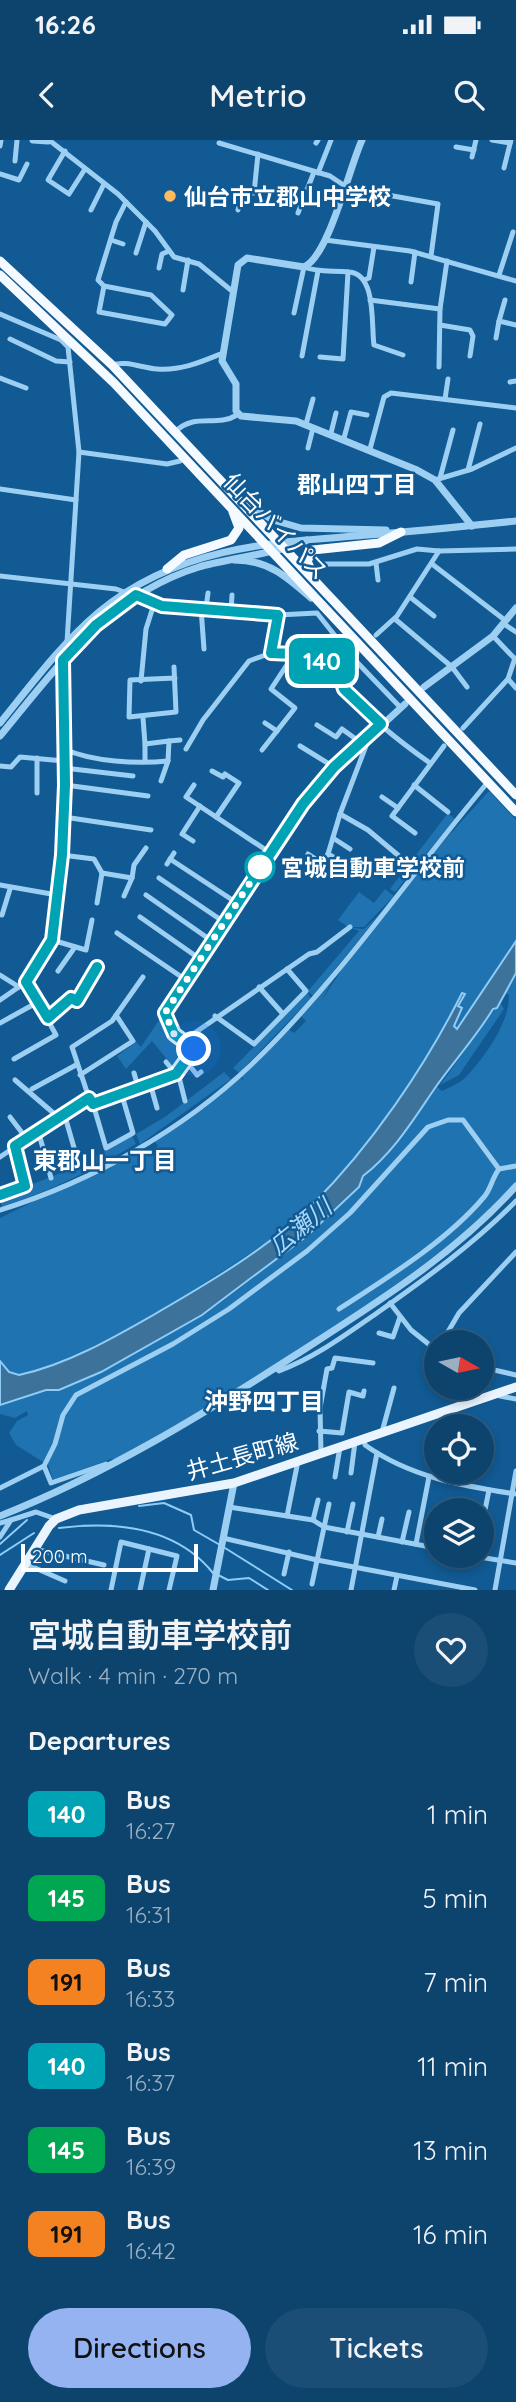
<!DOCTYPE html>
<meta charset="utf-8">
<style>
:root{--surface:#0d446e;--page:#1b4e76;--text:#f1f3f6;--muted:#9ab0c2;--line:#2d5c81;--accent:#95b2f1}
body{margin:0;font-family:Quicksand,"Noto Sans JP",sans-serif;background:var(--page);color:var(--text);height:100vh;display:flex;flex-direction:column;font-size:26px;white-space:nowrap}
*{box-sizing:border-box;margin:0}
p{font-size:23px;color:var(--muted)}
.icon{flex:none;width:38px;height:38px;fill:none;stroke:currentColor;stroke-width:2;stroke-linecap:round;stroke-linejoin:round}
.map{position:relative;height:1450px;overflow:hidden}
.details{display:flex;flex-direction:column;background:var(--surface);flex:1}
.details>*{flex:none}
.badge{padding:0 14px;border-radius:10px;font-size:24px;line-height:46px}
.needle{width:46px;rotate:99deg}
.buttons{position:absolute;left:424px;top:1190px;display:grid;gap:14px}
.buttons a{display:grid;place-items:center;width:70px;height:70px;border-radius:50%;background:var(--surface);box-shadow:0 4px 10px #0003,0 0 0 2px var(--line);font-size:35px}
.scale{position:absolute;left:21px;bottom:18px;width:177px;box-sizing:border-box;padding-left:7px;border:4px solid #fff;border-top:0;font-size:19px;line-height:24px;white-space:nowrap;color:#fff;-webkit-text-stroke:5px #115a93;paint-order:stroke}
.you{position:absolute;width:35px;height:35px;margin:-18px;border:5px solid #fff;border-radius:50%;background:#1a73e8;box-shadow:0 0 0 10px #1a73e833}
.map>.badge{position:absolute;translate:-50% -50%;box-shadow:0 0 0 4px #fff}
h2{padding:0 28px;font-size:26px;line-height:63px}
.round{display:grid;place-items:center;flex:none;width:74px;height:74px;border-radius:37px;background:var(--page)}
.overview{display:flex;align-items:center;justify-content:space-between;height:119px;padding:0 28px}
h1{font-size:33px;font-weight:600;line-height:52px}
.action{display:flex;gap:14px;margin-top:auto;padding:14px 28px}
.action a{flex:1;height:80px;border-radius:42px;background:var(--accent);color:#111;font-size:28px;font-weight:600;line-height:80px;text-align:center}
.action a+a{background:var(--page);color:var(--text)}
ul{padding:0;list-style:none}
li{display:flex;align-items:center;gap:21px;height:84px;padding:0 28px}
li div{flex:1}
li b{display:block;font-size:26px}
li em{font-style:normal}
li .badge{min-width:77px;font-weight:700;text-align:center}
.status{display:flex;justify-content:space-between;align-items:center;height:49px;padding:0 35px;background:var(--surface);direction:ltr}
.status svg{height:19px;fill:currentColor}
header{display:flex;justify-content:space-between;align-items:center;height:91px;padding:0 28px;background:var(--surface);font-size:32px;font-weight:600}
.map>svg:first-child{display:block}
.green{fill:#1f73b0}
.water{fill:#3d729b;stroke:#8fccf7;stroke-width:2}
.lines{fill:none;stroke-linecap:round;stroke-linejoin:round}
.stream{stroke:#8fccf7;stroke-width:2}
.minor{stroke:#9dcff3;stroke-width:5}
.tertiary{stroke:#9dcff3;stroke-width:7}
.primary{stroke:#e9f4ff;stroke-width:9}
.trunk{stroke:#f4faff;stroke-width:9}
.line-casing{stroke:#fff;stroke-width:16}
.line{stroke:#00a3b4;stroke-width:10}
.walk{stroke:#fff;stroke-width:7;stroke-dasharray:0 12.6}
.poi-dot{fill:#ffbc5f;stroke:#115a93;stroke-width:2.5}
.stop-dot{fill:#fff;stroke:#00a3b4;stroke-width:3.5}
.labels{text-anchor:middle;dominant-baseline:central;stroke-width:5;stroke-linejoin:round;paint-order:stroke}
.poi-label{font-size:23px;font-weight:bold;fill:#fff;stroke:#115a93;text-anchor:start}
.street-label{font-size:23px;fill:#fff;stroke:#115a93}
.stop-label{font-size:23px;font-weight:bold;fill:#fff;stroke:#115a93;text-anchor:start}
.neighbourhood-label{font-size:24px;font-weight:bold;fill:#fff;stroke:#115a93}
.water-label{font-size:24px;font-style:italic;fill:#a9d9fa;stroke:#115a93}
</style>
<div class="status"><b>16:26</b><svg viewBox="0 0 49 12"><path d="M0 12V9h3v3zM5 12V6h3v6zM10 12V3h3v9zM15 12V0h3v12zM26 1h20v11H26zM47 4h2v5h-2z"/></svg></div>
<header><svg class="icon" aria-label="back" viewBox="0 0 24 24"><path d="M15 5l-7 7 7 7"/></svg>Metrio<svg class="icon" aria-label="search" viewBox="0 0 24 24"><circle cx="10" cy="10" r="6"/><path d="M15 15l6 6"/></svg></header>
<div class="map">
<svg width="516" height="1450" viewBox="0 0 516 1450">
<rect width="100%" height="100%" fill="#115a93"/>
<g class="green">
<path d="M 489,651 L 516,680 L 516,801 L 457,889 L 454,886 L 462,868 L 458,867 L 462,854 C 425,929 371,1005 312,1065 C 286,1091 254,1111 223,1131 C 172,1164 121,1195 65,1219 C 52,1224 35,1235 21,1235 C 10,1235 6,1228 0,1221 L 0,1078 L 139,1010 L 144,1015 L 158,1006 L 154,1000 L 239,937 L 244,941 L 241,936 L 288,889 L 294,893 L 306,881 L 300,875 L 334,838 L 320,863 L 344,826 L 430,716 Z"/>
<polygon points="448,673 455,679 395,752 390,749"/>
<polygon points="385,749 394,756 364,787 348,787 338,780 359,752 374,763"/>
<polygon points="380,774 313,856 308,851 359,791 351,788 364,789"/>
<path d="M 516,833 L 516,1042 C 463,1101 398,1144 332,1188 C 262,1234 192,1278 119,1319 L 111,1319 L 53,1340 L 46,1318 L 43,1322 L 16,1305 L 9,1293 L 17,1281 L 28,1275 L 27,1271 L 15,1278 L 0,1274 L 0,1265 L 46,1250 L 59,1250 L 101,1232 L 219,1164 L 264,1130 L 360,1041 L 436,946 L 442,951 C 450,947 460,943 466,937 C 486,915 509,884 509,855 L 504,852 Z"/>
<polygon points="307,853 311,858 239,933 233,928"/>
<polygon points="500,862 504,869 459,935 440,945"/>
<polygon points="161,877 162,887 174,897 180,924 174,928 152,901 126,929 117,916 136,902 141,907"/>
<polygon points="224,932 231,939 140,1004 136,994 165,977"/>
<path d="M 132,996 L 136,1004 C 93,1030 50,1051 2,1067 L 0,1057 L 78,1026 Z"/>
</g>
<path class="water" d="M 516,801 L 516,833 L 497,868 L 493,869 C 476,897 454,921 435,948 C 413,980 394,1012 363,1036 L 359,1047 L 307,1096 L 202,1175 L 101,1232 L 59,1250 L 46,1250 L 0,1265 L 0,1221 L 9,1232 L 19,1235 C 66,1225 113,1198 155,1174 C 208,1143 267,1109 312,1065 C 371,1006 425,927 462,853 L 465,854 L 458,866 L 462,868 L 454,886 L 457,889 Z"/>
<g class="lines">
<g class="stream">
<polyline points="139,1366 164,1363 191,1375 194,1390 220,1405"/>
<path d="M 59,1388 C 115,1381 176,1387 213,1433"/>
<polyline points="0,1404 27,1380"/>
<polyline points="225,1408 292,1450"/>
<polyline points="0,1415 34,1393"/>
<polyline points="218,1435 228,1440 249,1438 268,1450"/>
</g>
<g class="minor">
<polyline points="49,0 118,54 155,91 174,117 199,124 232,151"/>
<polyline points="492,0 510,3"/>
<polyline points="219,3 330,36 348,48 438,64 431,116"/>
<polyline points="316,3 318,0"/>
<polyline points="0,6 1,0"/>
<polyline points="456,7 474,10"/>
<polyline points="65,11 48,40 69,54 85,29"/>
<polyline points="472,17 476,0"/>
<polyline points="15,21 17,0"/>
<polyline points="504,28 511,0"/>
<polyline points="318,33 331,0"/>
<polyline points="0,34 19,40 27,24"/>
<polyline points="91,70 104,44"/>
<polyline points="238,70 242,54 254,53 258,14"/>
<polyline points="298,73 314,32"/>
<polyline points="111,100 123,104"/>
<polyline points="325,100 410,111 516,141"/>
<polyline points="136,113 146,82"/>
<polyline points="159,128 162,114 169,111"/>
<polyline points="499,135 513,92"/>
<polyline points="364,140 369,138 374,107"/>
<polyline points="411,142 415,112"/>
<polyline points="104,146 99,172 165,184 172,175 151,155 104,146 98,140 116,82 126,62"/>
<polyline points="183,150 188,120"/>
<polyline points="370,160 440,169"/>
<polyline points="505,160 499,181 516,185"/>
<path d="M 294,173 L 304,127 C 319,133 334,130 349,132 C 377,134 371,186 374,205 L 403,215"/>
<polyline points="0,174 61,200 68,207 79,312 67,502"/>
<polyline points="440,185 470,190 473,196 470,216"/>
<polyline points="496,198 499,181"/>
<polyline points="10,199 56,221 70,222"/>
<polyline points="302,216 318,131"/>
<polyline points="320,217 343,219 348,132"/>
<path d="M 112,225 C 126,220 142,228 157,229 C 181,231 201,222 223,213"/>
<polyline points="439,227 440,169 447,121"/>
<polyline points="0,238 26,248"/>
<polyline points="510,242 516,241"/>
<polyline points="445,259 448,239"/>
<polyline points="306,284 313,259"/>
<path d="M 175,292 C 195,272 216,288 237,275"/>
<polyline points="331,293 336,273"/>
<polyline points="344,298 351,272 367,275"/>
<polyline points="308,308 313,288"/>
<polyline points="370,309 384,257 391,253 516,268"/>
<polyline points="79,312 167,324 180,321 184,317"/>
<polyline points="468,330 480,284"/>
<polyline points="440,338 453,290"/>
<polyline points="435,340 472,329 516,308"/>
<polyline points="0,349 76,360"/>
<polyline points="376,423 378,440"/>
<polyline points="323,424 369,424 417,409 439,411 516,409"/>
<polyline points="432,424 506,481"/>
<polyline points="0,436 116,449 162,466 278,475 317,473 340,502"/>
<polyline points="410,457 434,476"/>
<polyline points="201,468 204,509"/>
<polyline points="206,468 208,453"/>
<polyline points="231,471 232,455"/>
<path d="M 278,475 L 271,513 C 290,514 313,514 330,524 C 342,531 339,543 347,552 C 371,579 400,602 430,623"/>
<polyline points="395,479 452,527 467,547"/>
<polyline points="504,484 516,492"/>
<polyline points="376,495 397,476 439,411"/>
<polyline points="493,496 515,519"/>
<polyline points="352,517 401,568"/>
<polyline points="174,527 176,572 129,577 130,540 175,538"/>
<polyline points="338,531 357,513"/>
<polyline points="508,539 516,548"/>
<polyline points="141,541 146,489 154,464"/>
<polyline points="143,578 145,604"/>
<polyline points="265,583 277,591"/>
<polyline points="317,585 336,597 342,589 360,602"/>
<polyline points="463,588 508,539 515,518"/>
<polyline points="369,598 340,674 328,714 370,737"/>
<polyline points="169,601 180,600"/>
<polyline points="300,606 334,627"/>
<path d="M 64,609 C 93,622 137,624 168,621 L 169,601 L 145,604 L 145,621"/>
<polyline points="186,609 203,580 249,521 271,513"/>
<polyline points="262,610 295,568 271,549 294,514"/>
<polyline points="0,626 11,627 20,617 64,621"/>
<polyline points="64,628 133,636"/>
<polyline points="212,631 223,637 225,634 239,643 216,677"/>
<polyline points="161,641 168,621"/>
<polyline points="65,645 148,656"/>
<polyline points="194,645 186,657 269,712"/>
<polyline points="414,645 448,672"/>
<polyline points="37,653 37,618"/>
<polyline points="382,657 398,668"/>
<polyline points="340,674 368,690 399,716"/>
<polyline points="64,677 151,690"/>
<polyline points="415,693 392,676 444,606"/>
<polyline points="333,698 350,709"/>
<polyline points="193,701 182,694 200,666"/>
<polyline points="308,714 322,723 328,714"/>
<polyline points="62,715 94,719 102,733 132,738 134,725 146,708"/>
<polyline points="170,719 237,763"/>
<polyline points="167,724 174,713"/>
<polyline points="159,738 224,782"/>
<polyline points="0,745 57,755"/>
<polyline points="146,755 212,801"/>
<polyline points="124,756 132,738"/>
<polyline points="97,763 102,733"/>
<polyline points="2,775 10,749"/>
<polyline points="140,777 200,819"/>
<polyline points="117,793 186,840"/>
<polyline points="52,800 86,810 92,780"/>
<polyline points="58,831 75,807"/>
<polyline points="0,835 19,847"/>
<polyline points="259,847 283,874"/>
<polyline points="0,860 26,842 52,800 64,677 63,520"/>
<polyline points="215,876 254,904 306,851 287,829"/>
<polyline points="48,878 71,858 77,861 97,827"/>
<polyline points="0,883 38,862 26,842"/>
<polyline points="183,901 309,814 317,812 350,787"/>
<polyline points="14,919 56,895 38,862"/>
<polyline points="186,921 197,935 201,932"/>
<polyline points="166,922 176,934"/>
<polyline points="134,933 138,947"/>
<polyline points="178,933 185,961"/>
<polyline points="80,935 133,901 116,875"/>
<polyline points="15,940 58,977"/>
<polyline points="150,943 157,968"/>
<polyline points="32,949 76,925"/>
<polyline points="89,958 93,964 176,934 194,909"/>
<polyline points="93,964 106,1008 133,993 121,952"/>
<polyline points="64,973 79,1025"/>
<polyline points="10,977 26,998"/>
<polyline points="38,990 51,1038"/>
<polyline points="0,1017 89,958 72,907 112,881 143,837"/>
<polyline points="499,1029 516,1026"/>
<polyline points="0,1055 25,1047 15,1006"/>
<path d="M 0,1070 C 91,1042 183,990 252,924 C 340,839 409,736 488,642"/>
<polyline points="390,1163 411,1190 436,1210"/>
<polyline points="379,1193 393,1197 400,1177"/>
<polyline points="442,1202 459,1173 516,1112"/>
<polyline points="481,1227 516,1235"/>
<path d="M 276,1228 L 279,1231 C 316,1217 345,1195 377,1173 C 425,1139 475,1103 516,1061"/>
<polyline points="498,1253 500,1256 516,1259"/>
<polyline points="319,1291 342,1293 349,1252 363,1256 364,1251"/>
<polyline points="382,1292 394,1248"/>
<path d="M 364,1298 L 365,1305 C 410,1337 462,1346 516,1354"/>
<polyline points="321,1313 320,1268 327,1229 332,1228 335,1218 373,1223"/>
<polyline points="44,1326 51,1343 106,1324"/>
<polyline points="351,1333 355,1302"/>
<polyline points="335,1337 340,1307"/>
<path d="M 0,1348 L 44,1326 L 55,1304 L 63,1275 L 76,1255 L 173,1204 L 229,1169 L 307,1111 L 350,1073 L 428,987 L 448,980 L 463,980 L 499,1029 C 492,1038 491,1049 484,1057 C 447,1101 387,1138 339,1169"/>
<polyline points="229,1367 313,1380 324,1387 436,1408"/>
<polyline points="485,1370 489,1350"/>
<polyline points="287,1376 298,1321"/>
<polyline points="313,1380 318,1360"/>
<polyline points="0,1383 11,1380"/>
<polyline points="347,1392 353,1364"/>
<polyline points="0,1397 11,1380 36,1372 56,1379"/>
<polyline points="378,1397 382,1379"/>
<polyline points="223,1398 317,1420 475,1450"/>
<polyline points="402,1402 409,1372"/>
<polyline points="416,1404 429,1337"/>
<polyline points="34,1409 104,1425"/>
<polyline points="473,1416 516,1423"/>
<polyline points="26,1424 65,1441"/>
<polyline points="284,1434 289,1412"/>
<polyline points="312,1444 329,1364"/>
<polyline points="111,1450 121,1402 177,1416 169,1450"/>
<polyline points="140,1450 149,1409"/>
<polyline points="351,1450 377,1313"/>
<polyline points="394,1450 397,1436"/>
<polyline points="495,1450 516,1331"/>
</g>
<g class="tertiary">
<polyline points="33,0 48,1"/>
<path d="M 362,0 C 349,28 329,116 304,127 L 247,118 L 238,125 L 222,221 L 236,244 L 236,271 L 241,276 L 296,281 L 417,330 L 435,340 L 472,386"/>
<polyline points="246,364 273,380 301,388 386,390"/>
<path d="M 234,420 C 268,420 286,436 311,458"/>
<polyline points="424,547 493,496 516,468"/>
<path d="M 0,583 C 31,545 61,504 99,472 C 177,407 272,402 368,395 C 417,391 467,386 516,381"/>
<path d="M 0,596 C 57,527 108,455 199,427 C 221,420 294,410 307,400"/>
<path d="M 194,909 C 181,900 163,889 167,871 L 269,712 L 318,644 L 405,564"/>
<path d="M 0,1376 C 106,1334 202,1275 297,1214 C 375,1164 454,1115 516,1046"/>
<polyline points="213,1450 234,1343"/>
</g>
<polyline class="primary" points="9,1450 49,1386 56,1379 79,1370 234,1343 516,1247"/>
<g class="trunk">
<polyline points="0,121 112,225 516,655"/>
<polyline points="0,135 114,243 516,672"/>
<polyline points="167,429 184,415 231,400 239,388 233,372"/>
<polyline points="312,432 307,421 313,410 379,403 401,392"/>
</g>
</g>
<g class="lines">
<g class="line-casing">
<polyline id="line" points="0,1055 25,1046 15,1006 89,958 93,964 176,934 194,909 174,894 165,873 303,664 334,627 381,584 344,549 338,531 332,525 294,514 271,513 278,475 162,466 136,455 96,485 63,520 65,645 62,715 52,800 26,842 48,878 71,858 77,861 97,827"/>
</g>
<use href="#line" class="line"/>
<polyline class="walk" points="194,909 174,894 165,873 265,720 260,727"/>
</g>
<circle class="poi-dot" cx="170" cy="56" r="7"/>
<circle class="stop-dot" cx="260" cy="727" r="14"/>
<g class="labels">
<g class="poi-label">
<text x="184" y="56">仙台市立郡山中学校</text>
</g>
<g class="street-label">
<text transform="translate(276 386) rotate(46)">仙台バイパス</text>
<text transform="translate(242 1316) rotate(-16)">井土長町線</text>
</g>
<g class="stop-label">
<text x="281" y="727">宮城自動車学校前</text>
</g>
<g class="neighbourhood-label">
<text x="357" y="344">郡山四丁目</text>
<text x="105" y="1020">東郡山一丁目</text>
<text x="264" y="1261">沖野四丁目</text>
</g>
<g class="water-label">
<text transform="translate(300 1086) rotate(-39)">広瀬川</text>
</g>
</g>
</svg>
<div class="buttons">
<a><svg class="needle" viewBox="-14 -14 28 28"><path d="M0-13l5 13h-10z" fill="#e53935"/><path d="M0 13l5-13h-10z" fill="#9ab0c2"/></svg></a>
<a><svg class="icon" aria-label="locate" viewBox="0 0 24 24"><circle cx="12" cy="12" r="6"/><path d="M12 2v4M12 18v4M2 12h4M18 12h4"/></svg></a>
<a><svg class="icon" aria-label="layers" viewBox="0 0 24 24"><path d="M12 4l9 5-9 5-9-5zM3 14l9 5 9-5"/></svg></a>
</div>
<div class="scale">200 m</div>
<div class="you" style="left:194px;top:909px"></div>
<b class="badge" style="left:322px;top:521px;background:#00a3b4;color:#fff">140</b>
</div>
<section class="details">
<div class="overview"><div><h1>宮城自動車学校前</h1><p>Walk · 4 min · 270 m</p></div><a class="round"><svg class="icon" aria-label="heart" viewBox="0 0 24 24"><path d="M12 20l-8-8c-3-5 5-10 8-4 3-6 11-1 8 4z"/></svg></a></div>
<h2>Departures</h2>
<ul>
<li><span class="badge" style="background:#00a3b4;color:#fff">140</span><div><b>Bus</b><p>16:27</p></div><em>1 min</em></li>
<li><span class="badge" style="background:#00a651;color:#fff">145</span><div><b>Bus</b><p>16:31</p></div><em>5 min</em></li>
<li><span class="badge" style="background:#f58220;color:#111">191</span><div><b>Bus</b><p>16:33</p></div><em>7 min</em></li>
<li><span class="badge" style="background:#00a3b4;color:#fff">140</span><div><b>Bus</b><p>16:37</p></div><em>11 min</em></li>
<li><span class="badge" style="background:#00a651;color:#fff">145</span><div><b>Bus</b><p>16:39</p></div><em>13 min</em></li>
<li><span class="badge" style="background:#f58220;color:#111">191</span><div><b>Bus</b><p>16:42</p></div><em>16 min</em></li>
</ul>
<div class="action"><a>Directions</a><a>Tickets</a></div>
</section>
